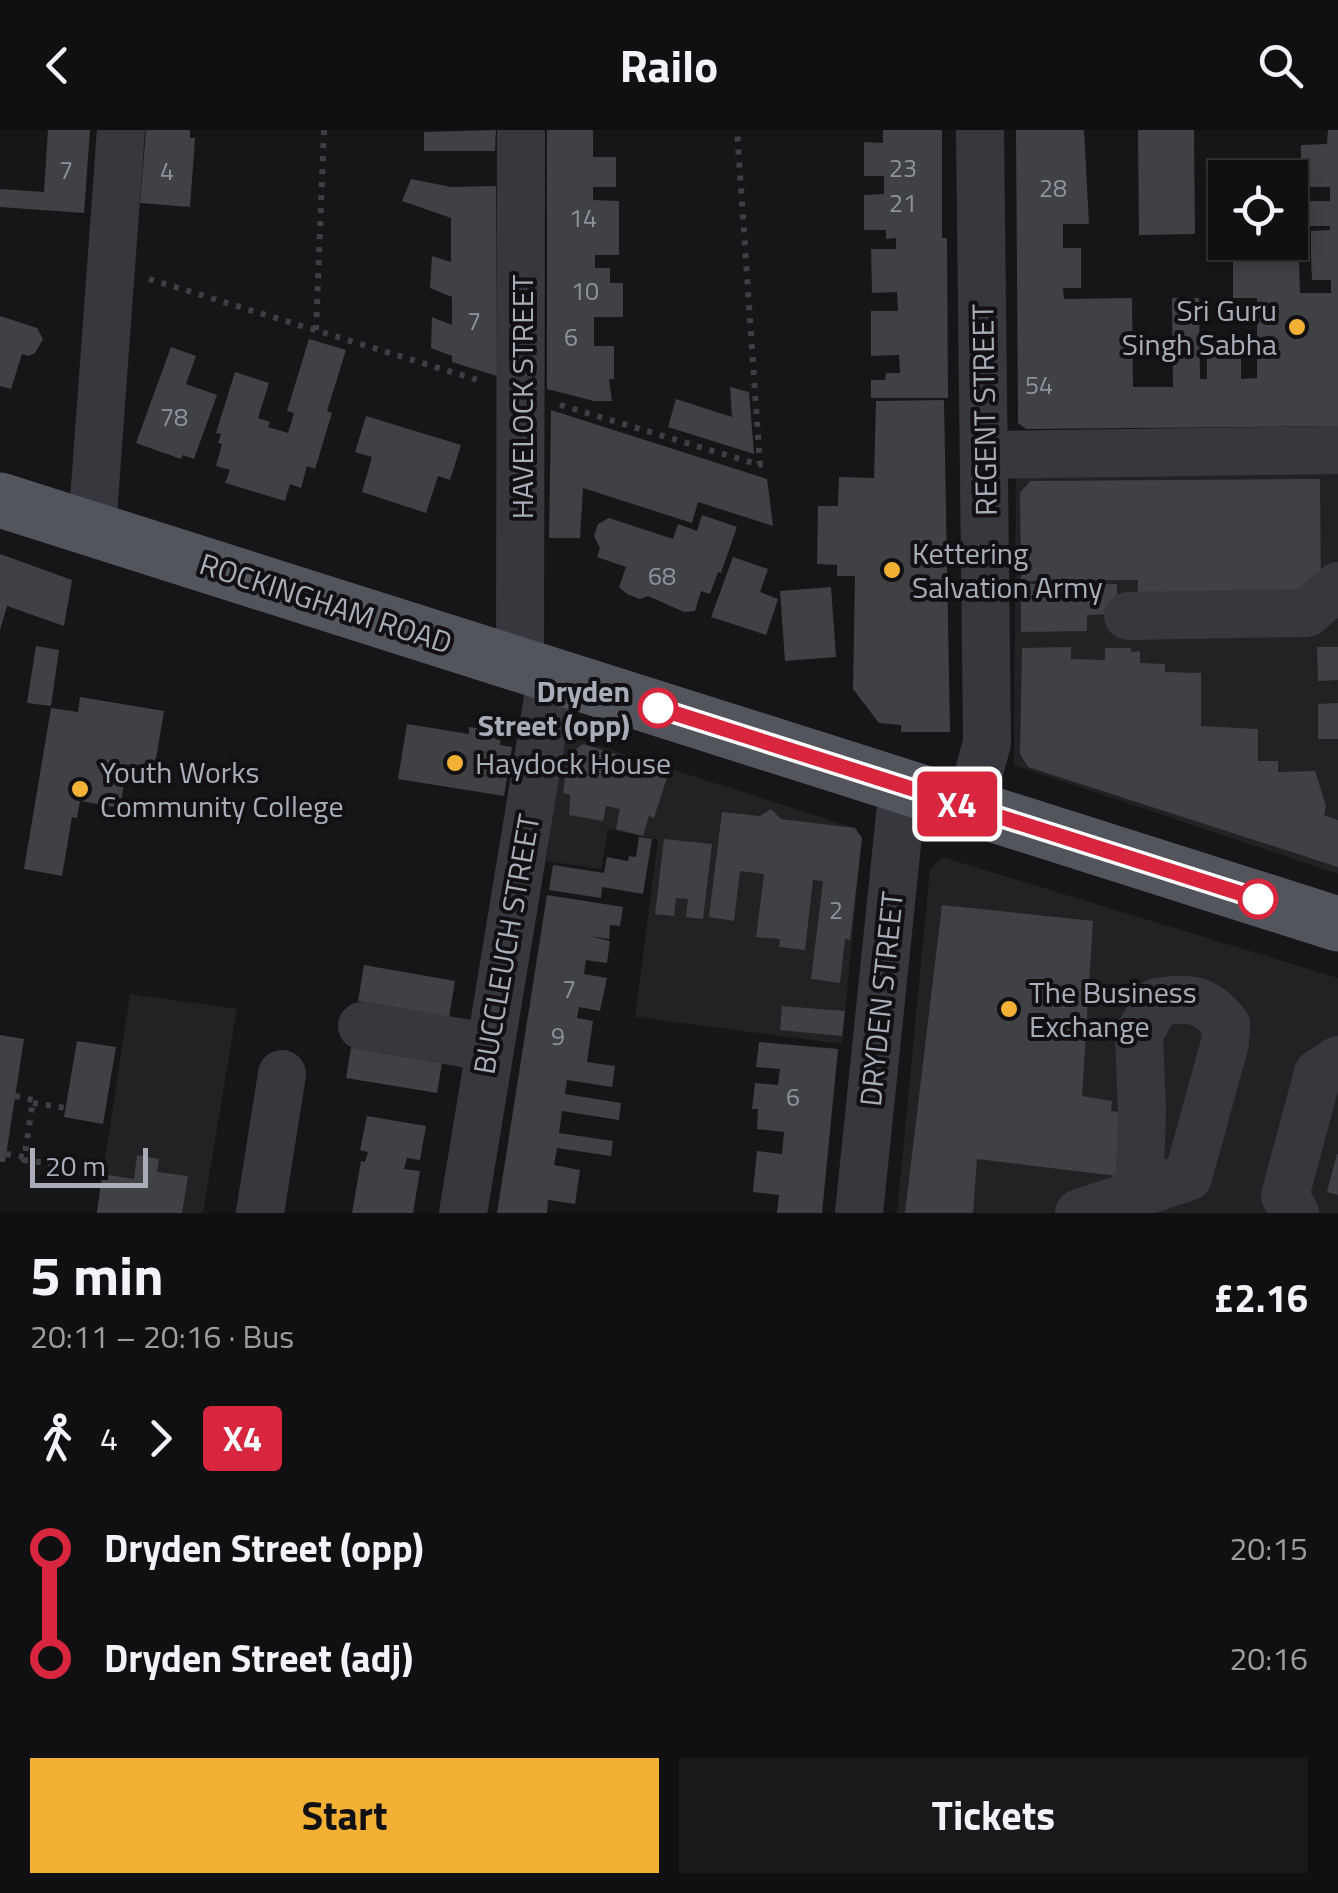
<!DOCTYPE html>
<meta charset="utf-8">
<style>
:root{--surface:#101012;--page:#19191b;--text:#f1f3f6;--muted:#9c9d9f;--line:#303032;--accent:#f2b134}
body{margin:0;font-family:"Titillium Web",sans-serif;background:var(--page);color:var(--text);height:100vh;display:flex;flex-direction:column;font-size:38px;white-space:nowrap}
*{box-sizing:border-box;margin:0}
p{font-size:32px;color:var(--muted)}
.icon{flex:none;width:55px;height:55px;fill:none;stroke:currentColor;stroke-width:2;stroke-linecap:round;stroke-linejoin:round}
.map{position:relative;height:1083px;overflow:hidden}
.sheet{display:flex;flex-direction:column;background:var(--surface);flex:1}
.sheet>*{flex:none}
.badge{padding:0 20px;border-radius:8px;font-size:35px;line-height:65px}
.controls{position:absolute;left:1208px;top:30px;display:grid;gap:20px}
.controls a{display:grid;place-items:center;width:100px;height:100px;border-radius:0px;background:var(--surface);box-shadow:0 5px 15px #0003,0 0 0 2px var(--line);font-size:50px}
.scale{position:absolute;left:30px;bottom:25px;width:118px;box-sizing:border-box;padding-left:10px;border:5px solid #a8adb8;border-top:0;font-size:28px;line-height:35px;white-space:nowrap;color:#a8adb8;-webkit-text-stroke:8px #111113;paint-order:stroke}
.map>.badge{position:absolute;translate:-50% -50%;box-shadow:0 0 0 5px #fff}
.legs{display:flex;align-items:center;gap:15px;height:110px;padding:0 30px;font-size:32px}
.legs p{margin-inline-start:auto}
.summary{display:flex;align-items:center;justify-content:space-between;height:170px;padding:0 30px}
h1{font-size:55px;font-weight:700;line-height:75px}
.action{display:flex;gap:20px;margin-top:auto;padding:20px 30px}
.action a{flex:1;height:115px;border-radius:0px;background:var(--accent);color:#111;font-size:40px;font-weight:700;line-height:115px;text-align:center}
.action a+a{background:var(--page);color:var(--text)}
ul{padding:0 30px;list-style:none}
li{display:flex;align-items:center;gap:35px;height:110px;font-size:38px}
li i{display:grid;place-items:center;width:15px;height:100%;margin:0 12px;background:currentColor}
li i::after{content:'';width:25px;height:25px;margin:-12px;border:8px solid;border-radius:50%;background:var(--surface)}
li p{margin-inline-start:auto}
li:first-child i{background:linear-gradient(#0000 50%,currentColor 0)}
li:last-child i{background:linear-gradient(currentColor 50%,#0000 0)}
header{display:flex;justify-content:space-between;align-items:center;height:130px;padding:0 30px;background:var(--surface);font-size:45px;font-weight:700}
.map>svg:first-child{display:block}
.built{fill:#222225}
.building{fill:#404145}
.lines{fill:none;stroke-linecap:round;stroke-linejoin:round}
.path{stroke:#3d3f44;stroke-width:6;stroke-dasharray:5 8;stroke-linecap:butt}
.minor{stroke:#37383d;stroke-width:48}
.major{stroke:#53555c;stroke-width:55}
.line-1-casing{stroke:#fff;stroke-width:22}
.line-1{stroke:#d7263d;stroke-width:15}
.poi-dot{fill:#f2b134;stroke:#111113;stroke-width:4}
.stop-1-dot{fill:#fff;stroke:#d7263d;stroke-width:5}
.labels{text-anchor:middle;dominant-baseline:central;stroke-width:8;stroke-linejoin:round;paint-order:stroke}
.number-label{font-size:25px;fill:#8e929b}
.poi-label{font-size:30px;fill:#a8adb8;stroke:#111113;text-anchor:start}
.street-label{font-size:30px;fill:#a8adb8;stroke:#111113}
.stop-label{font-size:30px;font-weight:bold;fill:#a8adb8;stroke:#111113;text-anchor:end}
</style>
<header><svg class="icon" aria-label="back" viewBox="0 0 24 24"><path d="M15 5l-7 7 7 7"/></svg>Railo<svg class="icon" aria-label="search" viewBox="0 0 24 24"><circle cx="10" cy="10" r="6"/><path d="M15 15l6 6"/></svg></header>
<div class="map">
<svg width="1338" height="1083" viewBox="0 0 1338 1083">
<rect width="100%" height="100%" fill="#161618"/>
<g class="built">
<polygon points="1338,339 1338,744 1014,635 1016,345"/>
<polygon points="565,605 855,698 862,708 842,914 635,887 658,710 608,699 601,739 546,731"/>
<polygon points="942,727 1338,848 1338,1083 897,1083 930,739"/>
<polygon points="130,864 237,879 203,1083 97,1083"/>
</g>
<g class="building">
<polygon points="48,0 90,0 84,83 0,77 0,59 44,62"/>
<polygon points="146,0 190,0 190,8 195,8 190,77 140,73"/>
<polygon points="496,0 495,21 424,21 424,2"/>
<polygon points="547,0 593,0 593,27 616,27 616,57 593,57 593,70 619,71 619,125 595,125 595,138 610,138 610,153 623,153 623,187 594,187 594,216 614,216 614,249 609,249 612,271 594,271 547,259"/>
<polygon points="883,0 942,0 942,108 947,108 948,268 871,268 871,250 885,250 886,243 900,243 899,225 871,226 871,181 898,181 897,162 872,163 871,119 896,119 896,108 886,109 886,100 864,100 864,65 884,64 884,46 864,46 864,12 883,13"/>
<polygon points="1016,0 1084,0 1089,94 1063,94 1063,118 1081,118 1081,158 1063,158 1064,169 1132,168 1133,257 1173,257 1172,168 1199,168 1200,249 1207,249 1207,226 1241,226 1241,249 1257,248 1257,168 1233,168 1233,131 1299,130 1300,163 1331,163 1331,150 1312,150 1311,128 1311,101 1330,100 1330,96 1303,96 1303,71 1330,71 1330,57 1301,57 1301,15 1327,14 1328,0 1338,0 1338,296 1026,299 1018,293"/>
<polygon points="1138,0 1194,0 1195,104 1139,105"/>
<polygon points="411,49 451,57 496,56 497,246 452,232 452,226 431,218 432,187 452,195 452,167 430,158 432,126 451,132 451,88 402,71"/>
<polygon points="0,186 37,198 43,209 35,223 29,226 22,224 11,259 0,256"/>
<polygon points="309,209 346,220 327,281 332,283 315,339 307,336 301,358 290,354 285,371 225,353 230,340 216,336 222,314 218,313 221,304 216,303 235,242 269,253 258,288 270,292 268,297 288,303 294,283 287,281"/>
<polygon points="171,217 196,226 186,254 217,265 194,329 183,325 181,329 136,313"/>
<polygon points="730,257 749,262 754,324 668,297 676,269 732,287"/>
<polygon points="944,270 950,602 901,602 901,595 879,593 853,559 855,446 837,446 837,435 817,434 818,376 838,376 839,347 874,348 876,271"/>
<polygon points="551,280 767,349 773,396 698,372 692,393 583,358 580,408 549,408"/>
<polygon points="366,286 461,315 450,350 438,346 426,383 362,362 372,327 355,322"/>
<polygon points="1320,349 1321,467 1137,468 1138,450 1021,451 1020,363 1030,351"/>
<polygon points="702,385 737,397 721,443 718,442 710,464 701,461 695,481 684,482 648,466 640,469 627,464 619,457 626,437 597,427 600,418 594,406 598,394 609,388 673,409 678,394 697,401"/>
<polygon points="0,424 72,450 64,496 7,476 0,500"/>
<polygon points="733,427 768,439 760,462 778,469 766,505 711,487"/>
<polygon points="1021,454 1117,454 1117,484 1087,485 1087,501 1021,502"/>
<polygon points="831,457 836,527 785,531 780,461"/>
<polygon points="36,516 59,520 51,576 27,573"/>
<polygon points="1071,517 1071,529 1105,530 1105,518 1131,518 1131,522 1140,521 1140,533 1165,534 1165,542 1201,543 1201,596 1258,599 1258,631 1278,631 1278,642 1315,641 1326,676 1324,685 1338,690 1338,737 1028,637 1020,624 1022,518"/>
<polygon points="1317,517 1338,517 1338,550 1318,551"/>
<polygon points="80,567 164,581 153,647 126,642 120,678 80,671 77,688 72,687 62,746 24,739 51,578 78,582"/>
<polygon points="1338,573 1338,609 1318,609 1318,574"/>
<polygon points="407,594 469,604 469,597 502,602 500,615 512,617 504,666 398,649"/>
<polygon points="583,614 669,641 654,688 649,686 643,706 616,699 620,679 606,676 603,691 569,685 570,665 563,663 568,625"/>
<polygon points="771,679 781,689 855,698 862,708 850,810 845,809 840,853 811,849 823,751 813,750 805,820 779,817 780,809 756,807 764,744 740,741 734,791 709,787 722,682 760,686"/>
<polygon points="639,707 652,709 643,764 602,757 601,768 549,760 553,735 604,743 607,727 628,731 629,726 636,727"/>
<polygon points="664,709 712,714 703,789 686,787 688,769 676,768 674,786 655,784"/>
<polygon points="547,765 623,777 620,796 610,795 609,809 590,806 610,811 607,833 586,830 584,844 607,848 600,881 579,877 577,888 593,891 587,932 615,936 612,957 567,950 565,964 621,973 619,990 562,981 559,1003 613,1011 611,1026 557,1018 554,1035 580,1040 575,1074 548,1070 547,1083 497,1083"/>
<polygon points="942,775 1093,791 1082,966 1112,971 1111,981 1132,983 1125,1047 977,1029 973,1083 905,1083"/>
<polygon points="364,835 455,851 449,887 358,871"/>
<polygon points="782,876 845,881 842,906 780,900"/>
<polygon points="0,905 24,909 5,1032 0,1032"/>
<polygon points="77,911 116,917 103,994 64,987"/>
<polygon points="352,912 443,927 437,963 346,948"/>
<polygon points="759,912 838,919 822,1083 777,1083 779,1065 753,1062 757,1021 782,1024 784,1002 757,999 758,979 752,979 755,953 778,955 780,939 756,937"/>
<polygon points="367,986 426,996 420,1030 407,1028 404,1039 420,1041 413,1083 352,1083 361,1031 365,1032 368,1022 360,1020"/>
<polygon points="1337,1024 1338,1024 1338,1065 1327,1062"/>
<polygon points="137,1025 159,1029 157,1042 188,1046 182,1083 97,1083 102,1044 134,1049"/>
</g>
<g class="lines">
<g class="path">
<polyline points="149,149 481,251"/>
<polyline points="316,200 324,0"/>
<polyline points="560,275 760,335 737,0"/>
<polyline points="15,966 33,970 24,1030 53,1034 51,1045"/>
<polyline points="33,973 66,978"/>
<polyline points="6,1024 24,1027"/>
</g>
<g class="minor">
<polyline points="985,325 1338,320"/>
<polyline points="92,398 121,0"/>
<polyline points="1128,486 1307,483 1338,456"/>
<polyline points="520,534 521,0"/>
<polyline points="969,678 987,613 980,0"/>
<polyline points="362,896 488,917"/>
<polyline points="260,1083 282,944"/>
<polyline points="463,1083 552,544"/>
<polyline points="859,1083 903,656"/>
<path d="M 1079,1083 L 1188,1047 L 1225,913 L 1226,894 C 1204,868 1190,867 1157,872 L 1139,904 L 1142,984 L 1139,1064"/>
<polyline points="1295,1083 1285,1066 1318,943 1338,930"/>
</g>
<polyline class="major" points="0,370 1338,794"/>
</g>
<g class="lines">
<g class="line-1-casing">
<polyline id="line-1" points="658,578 1258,769"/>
</g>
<use href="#line-1" class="line-1"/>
</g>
<g class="poi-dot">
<circle cx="1297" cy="197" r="10"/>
<circle cx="892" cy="440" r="10"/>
<circle cx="455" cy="633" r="10"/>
<circle cx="80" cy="659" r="10"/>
<circle cx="1009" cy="879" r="10"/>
</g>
<g class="stop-1-dot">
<circle cx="658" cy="578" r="18"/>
<circle cx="1258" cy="769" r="18"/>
</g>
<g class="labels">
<g class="number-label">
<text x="903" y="38">23</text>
<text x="66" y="40">7</text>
<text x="167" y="41">4</text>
<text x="1053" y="58">28</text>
<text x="903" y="73">21</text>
<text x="583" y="88">14</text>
<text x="585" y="161">10</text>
<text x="474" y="191">7</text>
<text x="571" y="207">6</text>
<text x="1039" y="255">54</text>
<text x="174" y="287">78</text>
<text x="662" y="446">68</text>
<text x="836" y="780">2</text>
<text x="569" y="859">7</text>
<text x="558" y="906">9</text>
<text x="793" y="967">6</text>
</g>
<g class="poi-label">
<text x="1277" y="180" text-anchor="end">Sri Guru<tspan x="1277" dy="34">Singh Sabha</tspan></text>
<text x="912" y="423">Kettering<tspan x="912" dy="34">Salvation Army</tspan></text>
<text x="475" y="633">Haydock House</text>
<text x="100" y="642">Youth Works<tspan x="100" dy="34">Community College</tspan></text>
<text x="1029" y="862">The Business<tspan x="1029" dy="34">Exchange</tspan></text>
</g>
<g class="street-label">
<text transform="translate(522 267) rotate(-90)">HAVELOCK STREET</text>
<text transform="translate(984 280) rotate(-91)">REGENT STREET</text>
<text transform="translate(326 473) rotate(18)">ROCKINGHAM ROAD</text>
<text transform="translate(506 814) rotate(-80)">BUCCLEUCH STREET</text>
<text transform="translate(881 869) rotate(-84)">DRYDEN STREET</text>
</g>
<g class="stop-label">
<text x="630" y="561">Dryden<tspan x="630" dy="34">Street (opp)</tspan></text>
</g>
</g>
</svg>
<div class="controls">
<a><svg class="icon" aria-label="locate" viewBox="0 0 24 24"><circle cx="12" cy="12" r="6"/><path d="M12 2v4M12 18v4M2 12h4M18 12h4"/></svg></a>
</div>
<div class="scale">20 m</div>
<b class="badge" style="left:957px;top:674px;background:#d7263d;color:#fff">X4</b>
</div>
<section class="sheet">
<div class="summary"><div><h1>5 min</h1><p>20:11 – 20:16 · Bus</p></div><b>£2.16</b></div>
<div class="legs"><svg class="icon" aria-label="walk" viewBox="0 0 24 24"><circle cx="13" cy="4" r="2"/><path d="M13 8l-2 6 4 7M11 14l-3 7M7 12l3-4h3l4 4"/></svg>4<svg class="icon" aria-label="forward" viewBox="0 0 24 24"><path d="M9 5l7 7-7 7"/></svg><b class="badge" style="background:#d7263d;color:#fff">X4</b></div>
<ul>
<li><i style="color:#d7263d"></i><b>Dryden Street (opp)</b><p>20:15</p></li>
<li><i style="color:#d7263d"></i><b>Dryden Street (adj)</b><p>20:16</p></li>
</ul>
<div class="action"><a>Start</a><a>Tickets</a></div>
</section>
